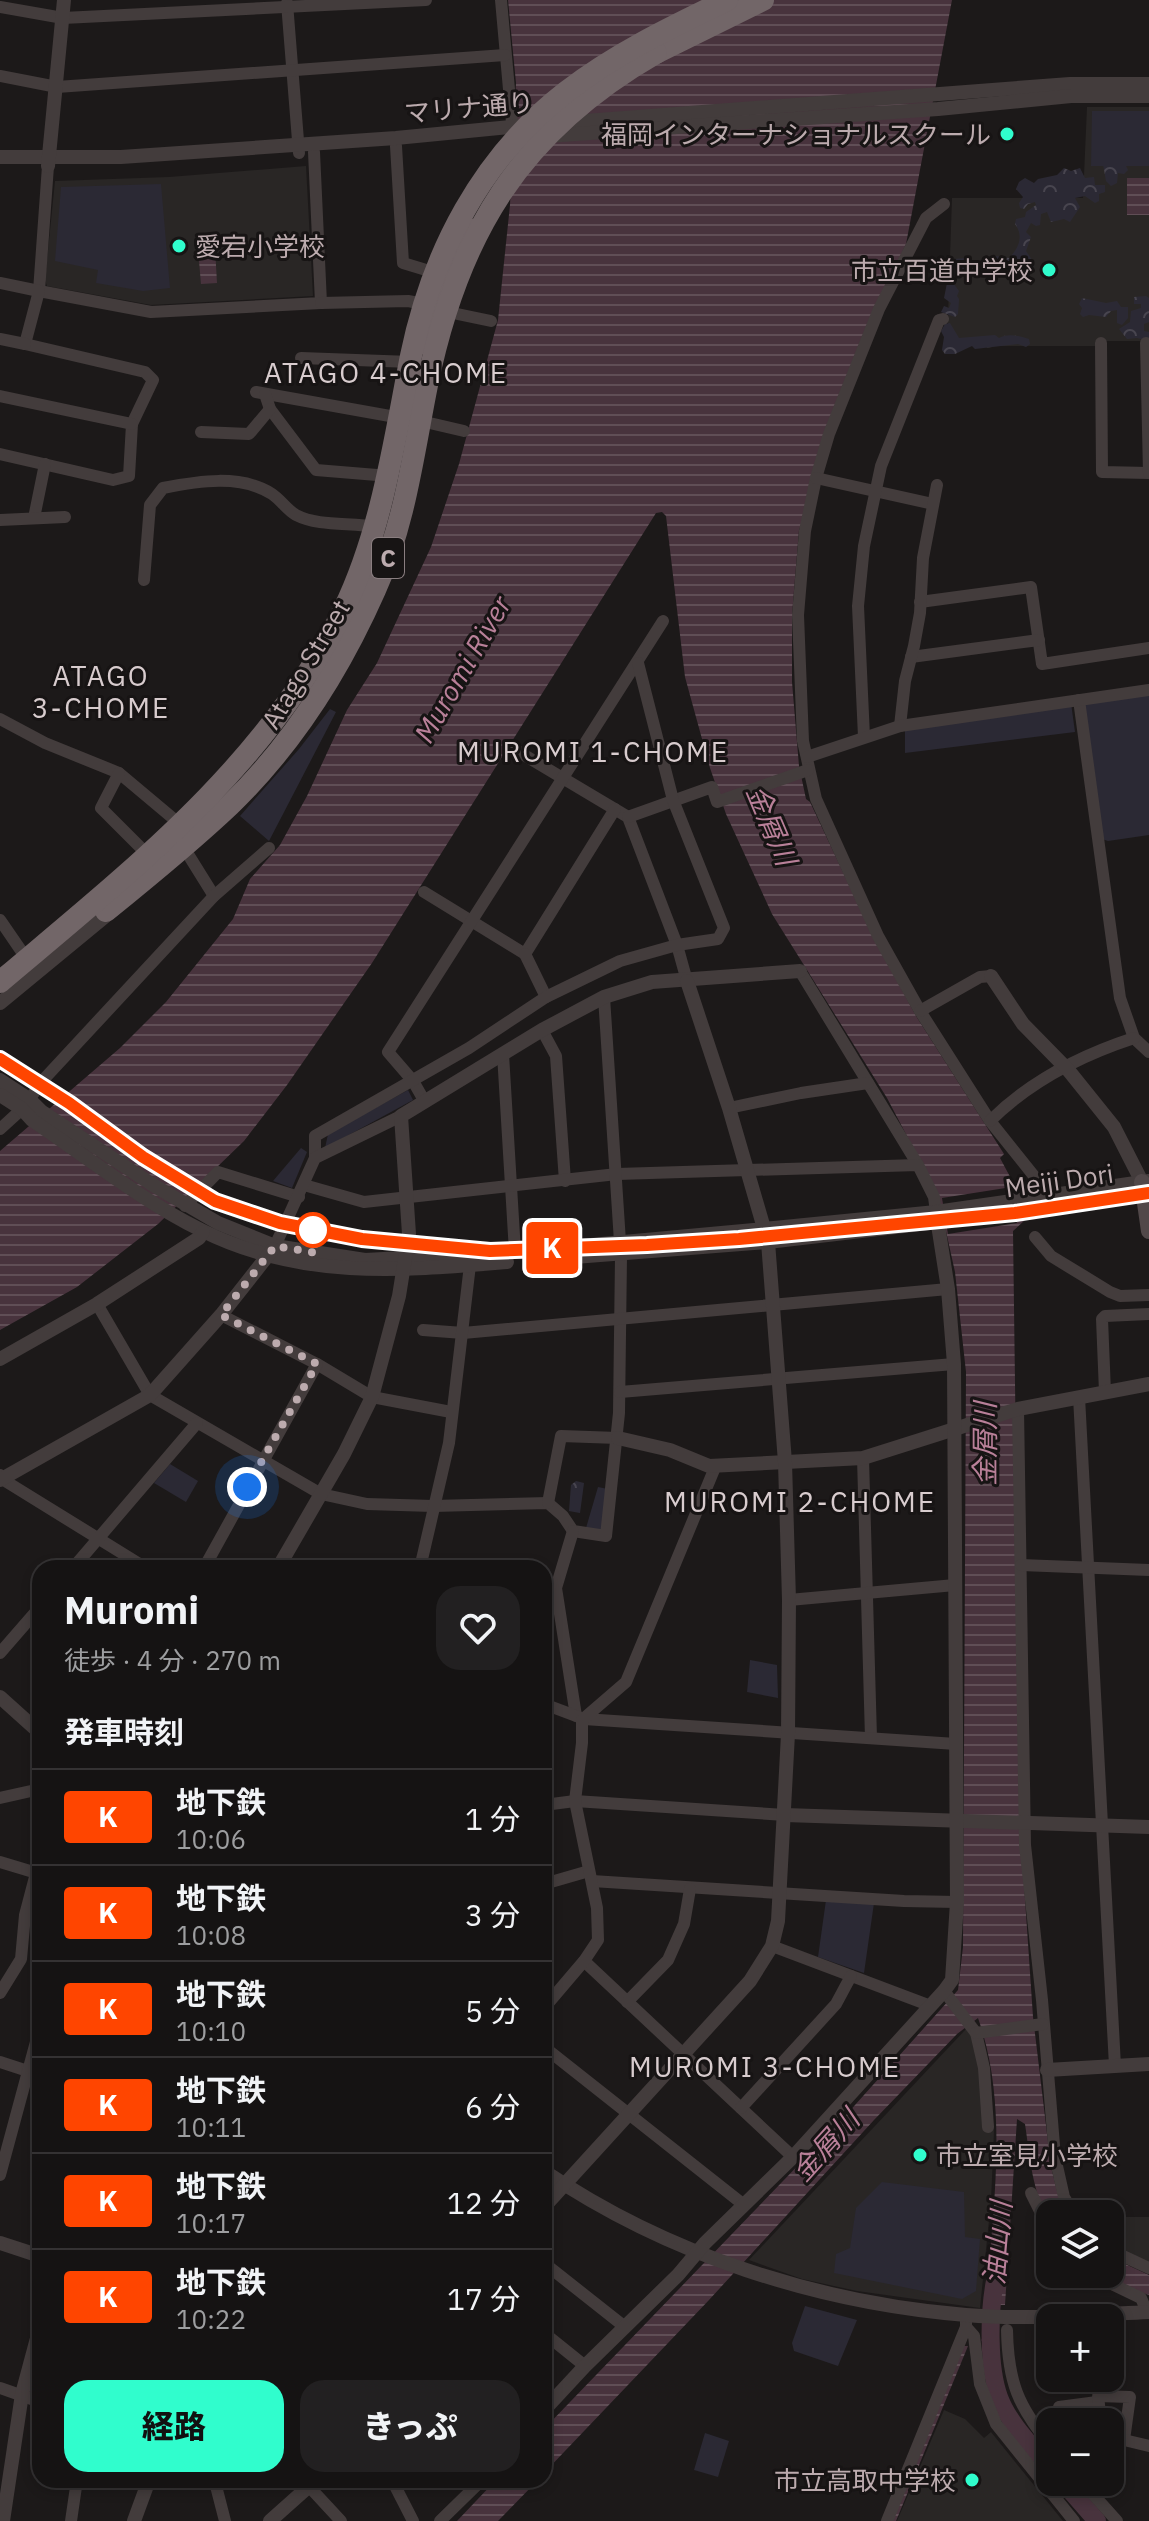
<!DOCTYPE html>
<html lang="ja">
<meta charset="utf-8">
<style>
:root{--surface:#151313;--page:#222021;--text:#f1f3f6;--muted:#9d9ea0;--line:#343233;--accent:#30fdcd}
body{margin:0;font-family:"IBM Plex Sans","Noto Sans JP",sans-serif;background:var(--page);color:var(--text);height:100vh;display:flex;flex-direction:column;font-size:30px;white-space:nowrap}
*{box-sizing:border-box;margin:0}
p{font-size:26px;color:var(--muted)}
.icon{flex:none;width:44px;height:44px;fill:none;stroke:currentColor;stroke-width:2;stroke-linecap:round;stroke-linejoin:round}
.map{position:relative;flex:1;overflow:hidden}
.side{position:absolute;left:32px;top:1560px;width:520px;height:928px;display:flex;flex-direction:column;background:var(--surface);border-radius:24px;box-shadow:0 4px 12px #0003,0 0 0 2px var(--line)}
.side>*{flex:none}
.badge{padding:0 16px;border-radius:6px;font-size:28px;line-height:52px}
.buttons{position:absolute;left:1036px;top:2200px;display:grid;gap:16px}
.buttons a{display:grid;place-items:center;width:88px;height:88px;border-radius:16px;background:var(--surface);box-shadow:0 4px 12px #0003,0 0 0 2px var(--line);font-size:40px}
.you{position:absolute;width:40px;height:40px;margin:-20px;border:6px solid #fff;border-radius:50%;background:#1a73e8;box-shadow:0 0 0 12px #1a73e833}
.map>.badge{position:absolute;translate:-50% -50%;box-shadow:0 0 0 4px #fff}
h2{padding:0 32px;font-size:30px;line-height:72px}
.round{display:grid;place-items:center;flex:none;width:84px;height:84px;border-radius:24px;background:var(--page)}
.overview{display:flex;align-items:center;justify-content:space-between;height:136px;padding:0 32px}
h1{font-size:38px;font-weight:800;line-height:60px}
.primary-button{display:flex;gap:16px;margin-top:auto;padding:16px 32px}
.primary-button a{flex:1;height:92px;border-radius:24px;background:var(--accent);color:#111;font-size:32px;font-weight:800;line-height:92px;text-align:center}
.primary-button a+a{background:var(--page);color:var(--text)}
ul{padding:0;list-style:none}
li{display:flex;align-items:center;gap:24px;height:96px;padding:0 32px;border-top:2px solid var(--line)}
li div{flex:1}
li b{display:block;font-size:30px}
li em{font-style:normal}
li .badge{min-width:88px;font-weight:700;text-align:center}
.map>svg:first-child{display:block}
.built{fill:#292625}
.forest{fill:url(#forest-crowns)}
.park{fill:#2b2934}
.water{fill:url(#water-rules)}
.pier{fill:#1c1919}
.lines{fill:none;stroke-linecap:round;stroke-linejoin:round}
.stream{stroke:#48333d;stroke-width:3}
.river{stroke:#48333d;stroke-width:18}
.minor{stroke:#433c3c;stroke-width:12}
.tertiary{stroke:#433c3c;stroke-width:14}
.secondary{stroke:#514849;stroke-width:16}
.motorway{stroke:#726668;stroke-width:22}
.tertiary-bridge{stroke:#433c3c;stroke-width:14}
.motorway-bridge{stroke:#726668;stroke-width:22}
.line-casing{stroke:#fff;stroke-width:18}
.line{stroke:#ff4500;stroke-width:12}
.walk{stroke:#bcabae;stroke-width:8;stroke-dasharray:0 14.4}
.poi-dot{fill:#30fdcd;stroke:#171414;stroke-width:3}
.stop-dot{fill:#fff;stroke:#ff4500;stroke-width:4}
.labels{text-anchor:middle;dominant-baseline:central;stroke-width:6;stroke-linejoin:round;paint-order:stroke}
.shield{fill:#171414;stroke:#8a7e80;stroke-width:2}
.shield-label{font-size:24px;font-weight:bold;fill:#bcabae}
.street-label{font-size:26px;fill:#bcabae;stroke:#171414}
.poi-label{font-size:26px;fill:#bcabae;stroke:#171414;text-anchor:end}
.neighbourhood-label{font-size:28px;letter-spacing:2px;fill:#d8ccce;stroke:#171414}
.water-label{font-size:28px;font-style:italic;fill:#b98099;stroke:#171414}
</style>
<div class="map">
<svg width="1149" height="2521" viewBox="0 0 1149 2521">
<defs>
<pattern id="forest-crowns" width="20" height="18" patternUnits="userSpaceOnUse" patternTransform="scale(2)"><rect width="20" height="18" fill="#2b2934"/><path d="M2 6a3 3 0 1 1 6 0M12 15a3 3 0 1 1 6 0" fill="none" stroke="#48454f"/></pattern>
<pattern id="water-rules" width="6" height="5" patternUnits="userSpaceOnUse" patternTransform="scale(2)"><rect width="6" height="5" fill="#48333d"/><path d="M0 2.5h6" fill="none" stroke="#604e56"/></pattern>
</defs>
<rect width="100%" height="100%" fill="#1c1919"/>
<g class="built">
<polygon points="1087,107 1149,107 1149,341 1095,341 1095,346 947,346 952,198 1083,198"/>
<polygon points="306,166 313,296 151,305 47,286 45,280 55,181 169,177"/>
<polygon points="966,2029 981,2037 989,2078 994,2131 991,2201 980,2308 857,2291 802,2279 749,2260"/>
<polygon points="1120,2217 1149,2217 1149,2265 1121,2252"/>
<polygon points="944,2410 965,2419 984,2438 991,2432 1063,2521 897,2521"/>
</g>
<g class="forest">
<polygon points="1103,164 1126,166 1128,170 1124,174 1118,173 1117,183 1111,186 1106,181"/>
<path d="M 1064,168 L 1071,171 L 1080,168 L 1085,178 L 1094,177 L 1095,185 L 1105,185 L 1105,192 L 1099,194 L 1099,201 L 1095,203 L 1085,196 L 1075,198 L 1080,207 L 1070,222 L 1064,219 L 1051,222 L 1047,212 L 1041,214 L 1040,225 L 1036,226 L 1031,223 L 1026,232 L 1031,237 L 1026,251 L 1034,263 L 1033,268 L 995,268 L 995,256 L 1009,258 C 1019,248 1024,236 1015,224 L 1016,219 L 1025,217 L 1026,212 L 1036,205 L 1035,202 L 1028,204 L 1024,209 L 1020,208 L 1019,203 L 1023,197 L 1016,189 L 1019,182 L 1025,178 L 1034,183 L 1038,179 L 1057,175 Z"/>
<polygon points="948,256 954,259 966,258 969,261 967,274 963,275 959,272 954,277 953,283 959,291 957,296 959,299 958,314 955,317 941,312 944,306 949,308 951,303 944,298 947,283 945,260"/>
<polygon points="1146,296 1149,298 1149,322 1144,324 1144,331 1149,332 1149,341 1137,338 1127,339 1119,329 1130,322 1131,311 1141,308 1141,304 1134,304 1134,297"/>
<polygon points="1082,298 1106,303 1117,301 1121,307 1128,307 1128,318 1122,325 1117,323 1117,310 1111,311 1106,317 1089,315 1083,317 1080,314 1082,308 1079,304"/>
<path d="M 950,323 L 959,338 L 995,335 L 999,338 C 1009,333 1018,336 1029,339 L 1030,344 L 1026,347 L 1018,344 L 975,349 L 972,346 L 955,354 L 945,354 L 942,350 L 944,337 L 941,331 L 945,324 Z"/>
<polygon points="576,1481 584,1483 580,1513 569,1511 571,1485"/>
</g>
<g class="park">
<polygon points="1092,111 1149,111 1149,166 1091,166"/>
<polygon points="161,184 170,288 143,291 96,283 98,270 55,261 61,187"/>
<polygon points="1149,694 1149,835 1108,841 1102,839 1084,704"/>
<polygon points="1071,703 1075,732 905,753 905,726"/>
<polygon points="330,709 336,712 269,841 240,816 299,749"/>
<polygon points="408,1090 413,1100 325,1148 328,1134"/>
<polygon points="301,1148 307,1152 292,1188 273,1181"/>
<polygon points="170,1464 198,1481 186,1502 154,1483"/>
<polygon points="598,1487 608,1489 605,1526 598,1531 586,1528"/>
<polygon points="750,1660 777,1665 778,1698 747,1692"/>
<polygon points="826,1900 874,1903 864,1973 818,1957"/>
<polygon points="882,2182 964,2192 965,2237 980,2239 976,2291 962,2299 834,2273 836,2254 850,2248 856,2208"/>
<polygon points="805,2306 857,2320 838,2366 794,2351 792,2343"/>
<polygon points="705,2433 729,2441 718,2477 694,2470"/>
</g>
<g class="water">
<path d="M 508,0 L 952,0 L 906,244 L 876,306 L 799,530 L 792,615 L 792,682 L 799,766 L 806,799 L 810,802 L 874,938 L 916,1016 L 1004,1154 L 1000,1158 L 1015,1186 L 1025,1220 L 1013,1231 L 1021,1840 L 1033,2017 L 1051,2167 L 1057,2191 L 1068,2214 L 1050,2214 L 1050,2221 C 1032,2193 1030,2157 1025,2124 L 1017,2119 L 1005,2305 L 986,2305 C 992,2212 1010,2108 978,2018 L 957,2034 L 874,2120 L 709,2300 L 544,2473 L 544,2429 L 838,2124 L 958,1990 L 963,1947 L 966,1372 L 955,1272 L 938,1195 L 887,1098 L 772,914 L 726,814 L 710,768 L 685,677 L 666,516 L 662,512 L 656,513 L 372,963 L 287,1085 L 244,1141 L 158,1224 L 77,1287 L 0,1330 L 0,1151 L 120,1048 L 166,1002 L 233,919 L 250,879 L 280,845 L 307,796 L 347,710 L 377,663 L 431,547 L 459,464 L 498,320 L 510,205 L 516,83 Z"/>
<rect x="1127" y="178" width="22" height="37"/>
<polygon points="215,248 217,283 201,284 198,249"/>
<polygon points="1110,2257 1149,2275 1149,2295 1121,2286 1098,2274 1110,2274"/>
<polygon points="963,2346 968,2346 896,2521 891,2521"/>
<polygon points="496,2480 538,2480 498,2521 457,2521"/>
</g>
<polygon class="pier" points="1012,1187 1017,1223 948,1234 942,1198"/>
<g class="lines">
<polyline class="stream" points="983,2340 992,2340"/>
<g class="river">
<path d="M 995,2281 C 989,2312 988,2367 999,2397 C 1009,2424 1032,2446 1050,2467"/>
<polyline points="1063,2482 1097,2521"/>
</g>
<g class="minor">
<polyline points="501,0 513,134"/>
<polyline points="287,3 299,153"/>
<polyline points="0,7 63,18 426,0"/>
<polyline points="0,76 57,87 505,55"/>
<polyline points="396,146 403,263 436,273"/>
<polyline points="48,166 39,291 151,312 321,303 314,152"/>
<polyline points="944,204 926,218 879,309 829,434 816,478 805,531 798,615 803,741 816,799 878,936 920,1011 990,1121 1042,1186 1045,1196"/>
<polyline points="0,283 39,291 25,344 145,372 153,380 132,424 129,476 113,480 0,454"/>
<polyline points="321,303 408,301 424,304"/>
<polyline points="443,311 491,321"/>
<polyline points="0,339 25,344"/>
<polyline points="1101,343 1102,472 1149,473"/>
<polyline points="1146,343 1149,473"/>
<polyline points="301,358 411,362"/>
<polyline points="256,392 401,418"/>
<polyline points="265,394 270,409 316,470 389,476"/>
<polyline points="0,396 132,424"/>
<polyline points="421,421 464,431"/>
<polyline points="201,432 249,434 270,409"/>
<polyline points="816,478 933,504"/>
<polyline points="34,518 45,464"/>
<polyline points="0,520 65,517"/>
<path d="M 144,580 L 150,505 L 163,488 C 198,481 241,474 272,494 C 281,500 287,510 296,515 C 319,527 352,522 376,527"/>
<polyline points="920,602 1031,587 1042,664 1149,648"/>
<polyline points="911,657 1039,640"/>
<polyline points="1079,700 1120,998 1134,1038 1149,1052"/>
<polyline points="0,719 45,743 119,773 175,820"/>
<polyline points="900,726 905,681 914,646 920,613 923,558 937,485"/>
<polyline points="864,737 858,606 864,546 881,466 939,320 943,319"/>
<polyline points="514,749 628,817 677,945 687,981"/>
<polyline points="807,757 900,726 1149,690"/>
<polyline points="119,773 101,808 141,848"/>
<polyline points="628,817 712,787 717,802 808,770"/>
<polyline points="186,851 214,896"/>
<polyline points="424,892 525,954 615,809"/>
<polyline points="0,920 22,952"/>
<polyline points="525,954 546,997"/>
<polyline points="800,971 918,1165"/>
<polyline points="920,1011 980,977 991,976"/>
<polyline points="542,1030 556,1056 565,1181"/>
<polyline points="503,1054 515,1252"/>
<polyline points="425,1102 413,1081 388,1052 663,621"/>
<polyline points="729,1108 801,1093 868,1083"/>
<path d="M 990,1121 C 1029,1082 1082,1055 1134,1038"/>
<polyline points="0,1129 22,1109 45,1078 214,896 269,848"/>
<polyline points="315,1158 315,1136 469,1048 546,997 620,961 677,945 718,939 724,928 673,800 638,663"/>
<polyline points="304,1185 364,1202 617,1174 918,1165 934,1197 936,1212"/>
<polyline points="185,1206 218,1172 299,1197"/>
<polyline points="1035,1237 1051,1256 1110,1292 1120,1296 1149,1295"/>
<polyline points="275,1246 315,1158 401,1116"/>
<polyline points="97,1304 150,1395 321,1494 367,1504 433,1506 548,1503 563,1516 573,1531 606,1536 619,1413 621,1257 604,997"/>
<polyline points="221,1315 317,1364 372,1397 451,1412"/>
<polyline points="423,1330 463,1333 948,1289"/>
<polyline points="620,1392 954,1364"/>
<polyline points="1105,1392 1102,1319 1105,1316 1149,1314"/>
<polyline points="1079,1397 1115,2066"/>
<polyline points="1018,1409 1025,1845 1042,2000 1055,2157 1064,2197 1074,2214"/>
<polyline points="863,1458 871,1738"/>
<polyline points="0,1475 2,1479 146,1568"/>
<polyline points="548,1503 561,1436 618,1438"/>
<polyline points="573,1531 556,1588 576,1716"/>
<polyline points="1021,1565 1149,1570"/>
<polyline points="73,1568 197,1423"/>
<polyline points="204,1568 317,1364"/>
<polyline points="420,1568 449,1443 470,1265"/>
<polyline points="789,1600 955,1585"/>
<polyline points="0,1653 40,1607"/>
<polyline points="544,1704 584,1719 956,1744"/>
<polyline points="0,1798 40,1789"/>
<polyline points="544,1805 575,1801 785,1815"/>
<polyline points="0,1862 40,1874"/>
<polyline points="592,1881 904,1901 957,1902"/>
<polyline points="544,1884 589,1871"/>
<polyline points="772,1946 931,2006"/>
<polyline points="584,1961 793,2157"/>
<polyline points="944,1991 976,2033 984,2068 988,2127"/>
<polyline points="0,1993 21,1959 25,1915 40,1858"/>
<polyline points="627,2002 668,1960 684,1924 690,1889"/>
<polyline points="544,2008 584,1961 598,1940 597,1908 575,1801 582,1743 582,1720 626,1682 716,1465"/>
<polyline points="976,2033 1043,2024"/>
<polyline points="544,2047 744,2205"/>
<polyline points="0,2062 40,2075"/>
<polyline points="741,2108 836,2004 851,1976"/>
<polyline points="0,2175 40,2027"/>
<polyline points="1031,2193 1050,2231"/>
<polyline points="1110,2250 1149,2268"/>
<polyline points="544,2263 625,2327"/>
<polyline points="1091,2274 1141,2298 1147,2312"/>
<polyline points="966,2315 966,2327 974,2336 980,2384 996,2424 1074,2521"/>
<path d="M 1007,2330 C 1008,2382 1018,2406 1050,2445"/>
<polyline points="544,2333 585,2366"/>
<polyline points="0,2388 40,2402"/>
<polyline points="1062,2422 1059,2407 1097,2402"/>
<polyline points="1101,2422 1098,2396 1130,2397 1124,2440"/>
<polyline points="1110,2441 1124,2440 1149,2446"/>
<polyline points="203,2480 216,2486 225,2521"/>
<polyline points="303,2480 341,2521"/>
<polyline points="392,2480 413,2521"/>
<polyline points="1082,2482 1117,2521"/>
<polyline points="71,2521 77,2480"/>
<polyline points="440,2521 482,2480"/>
<polyline points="887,2521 966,2327"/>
</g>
<g class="tertiary">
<polyline points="559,123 1070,84 1149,84"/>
<polyline points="547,136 938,109 1071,96 1149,96"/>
<polyline points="0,157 121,157 396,138 530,125"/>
<polyline points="48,166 64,0"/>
<polyline points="991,976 1023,1024 1069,1071 1114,1127 1142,1182"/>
<polyline points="0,1003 114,909"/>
<polyline points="0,1080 29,1099 41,1111 153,1185 218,1223 275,1246 365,1260 515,1252 774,1228 936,1212 1149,1181"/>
<path d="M 0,1095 L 22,1109 L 32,1120 C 85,1156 144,1202 201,1230 C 301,1280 400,1271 507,1262"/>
<polyline points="1012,1211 1149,1192"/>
<polyline points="536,1260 768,1242 938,1222"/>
<polyline points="0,1359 97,1304 199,1238 203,1232"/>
<polyline points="618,1438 670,1450 709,1466 863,1458 1018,1409 1149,1384"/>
<polyline points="0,1480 150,1395 221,1315 273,1249"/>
<polyline points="278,1568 344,1454 372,1397 399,1296 409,1234 401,1116 542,1030 604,997 652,982 800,971"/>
<polyline points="0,1697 40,1733"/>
<polyline points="785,1815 1149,1827"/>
<polyline points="1047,2070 1149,2064"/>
<path d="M 544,2171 C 668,2255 818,2303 966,2315 C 1027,2320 1088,2315 1149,2312"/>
<polyline points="544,2207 750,1981 772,1946 778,1921 788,1734 789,1600 785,1462 768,1242 729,1108 687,981"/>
<polyline points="0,2243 40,2256"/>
<polyline points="546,2408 585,2366 678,2275 705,2243 793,2157 944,1991 952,1980 957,1902 954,1364 948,1289 936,1212"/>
<polyline points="3,2521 22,2394 40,2327"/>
<polyline points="134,2521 149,2480"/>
<polyline points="270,2521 316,2480"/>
</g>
<polyline class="secondary" points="1142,1182 1149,1231"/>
<g class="motorway">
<polyline points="656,53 763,0"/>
<path d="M 427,344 C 436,304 448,266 468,229"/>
</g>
<polyline class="tertiary-bridge" points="938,1222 1012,1211"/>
<g class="motorway-bridge">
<path d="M 106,911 C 148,877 191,842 230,805 C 293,744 340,669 375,590 C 405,524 413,455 427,385 C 458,234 520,131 656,53"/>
<path d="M 0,982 C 130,872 268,765 344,609 C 382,530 394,442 411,356 C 432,253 482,157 566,92 C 615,54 671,27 727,0"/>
</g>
</g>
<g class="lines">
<g class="line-casing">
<polyline id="line" points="0,1059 69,1103 143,1157 215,1201 280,1223 362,1239 490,1251 647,1245 739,1239 1015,1213 1149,1193"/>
</g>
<use href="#line" class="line"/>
<polyline class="walk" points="247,1487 317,1364 221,1315 275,1246 317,1253 313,1230"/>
</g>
<g class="poi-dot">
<circle cx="1007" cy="134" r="8"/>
<circle cx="179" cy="246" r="8"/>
<circle cx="1049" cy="270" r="8"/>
<circle cx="920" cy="2155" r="8"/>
<circle cx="972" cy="2480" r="8"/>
</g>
<circle class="stop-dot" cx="313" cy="1230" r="16"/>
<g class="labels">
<rect class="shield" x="372" y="538" width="32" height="40" rx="6"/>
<g class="shield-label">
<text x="388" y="558">C</text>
</g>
<g class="street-label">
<text transform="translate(469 107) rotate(-5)">マリナ通り</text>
<text transform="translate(305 664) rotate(-59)">Atago Street</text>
<text transform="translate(1059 1180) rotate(-8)">Meiji Dori</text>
</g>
<g class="poi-label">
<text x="991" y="134">福岡インターナショナルスクール</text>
<text x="195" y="246" text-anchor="start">愛宕小学校</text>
<text x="1033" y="270">市立百道中学校</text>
<text x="936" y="2155" text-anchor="start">市立室見小学校</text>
<text x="956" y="2480">市立高取中学校</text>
</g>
<g class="neighbourhood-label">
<text x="386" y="372">ATAGO 4-CHOME</text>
<text x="101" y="675">ATAGO<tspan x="101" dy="32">3-CHOME</tspan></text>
<text x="593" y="751">MUROMI 1-CHOME</text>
<text x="800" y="1501">MUROMI 2-CHOME</text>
<text x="765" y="2066">MUROMI 3-CHOME</text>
</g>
<g class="water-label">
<text transform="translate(462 669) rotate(-60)">Muromi River</text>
<text transform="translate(772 825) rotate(67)">金屑川</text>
<text transform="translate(984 1444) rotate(-90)">金屑川</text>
<text transform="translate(825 2145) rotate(-48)">金屑川</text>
<text transform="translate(997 2243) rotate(-85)">油山川</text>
</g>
</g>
</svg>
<div class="buttons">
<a><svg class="icon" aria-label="layers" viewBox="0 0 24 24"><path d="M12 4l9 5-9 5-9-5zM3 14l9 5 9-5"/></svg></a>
<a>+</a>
<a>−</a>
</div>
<div class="you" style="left:247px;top:1487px"></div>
<b class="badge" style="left:552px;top:1248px;background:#ff4500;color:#fff">K</b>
<section class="side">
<div class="overview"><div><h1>Muromi</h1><p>徒歩 · 4 分 · 270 m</p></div><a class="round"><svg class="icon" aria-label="heart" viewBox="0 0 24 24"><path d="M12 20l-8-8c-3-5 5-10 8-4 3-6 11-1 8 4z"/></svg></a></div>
<h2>発車時刻</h2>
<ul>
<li><span class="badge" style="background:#ff4500;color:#fff">K</span><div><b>地下鉄</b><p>10:06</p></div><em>1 分</em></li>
<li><span class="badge" style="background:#ff4500;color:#fff">K</span><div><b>地下鉄</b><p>10:08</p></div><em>3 分</em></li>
<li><span class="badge" style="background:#ff4500;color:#fff">K</span><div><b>地下鉄</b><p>10:10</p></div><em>5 分</em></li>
<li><span class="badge" style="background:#ff4500;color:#fff">K</span><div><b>地下鉄</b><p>10:11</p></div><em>6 分</em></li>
<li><span class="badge" style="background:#ff4500;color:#fff">K</span><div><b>地下鉄</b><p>10:17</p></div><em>12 分</em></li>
<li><span class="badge" style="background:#ff4500;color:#fff">K</span><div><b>地下鉄</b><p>10:22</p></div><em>17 分</em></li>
</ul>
<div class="primary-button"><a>経路</a><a>きっぷ</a></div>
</section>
</div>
